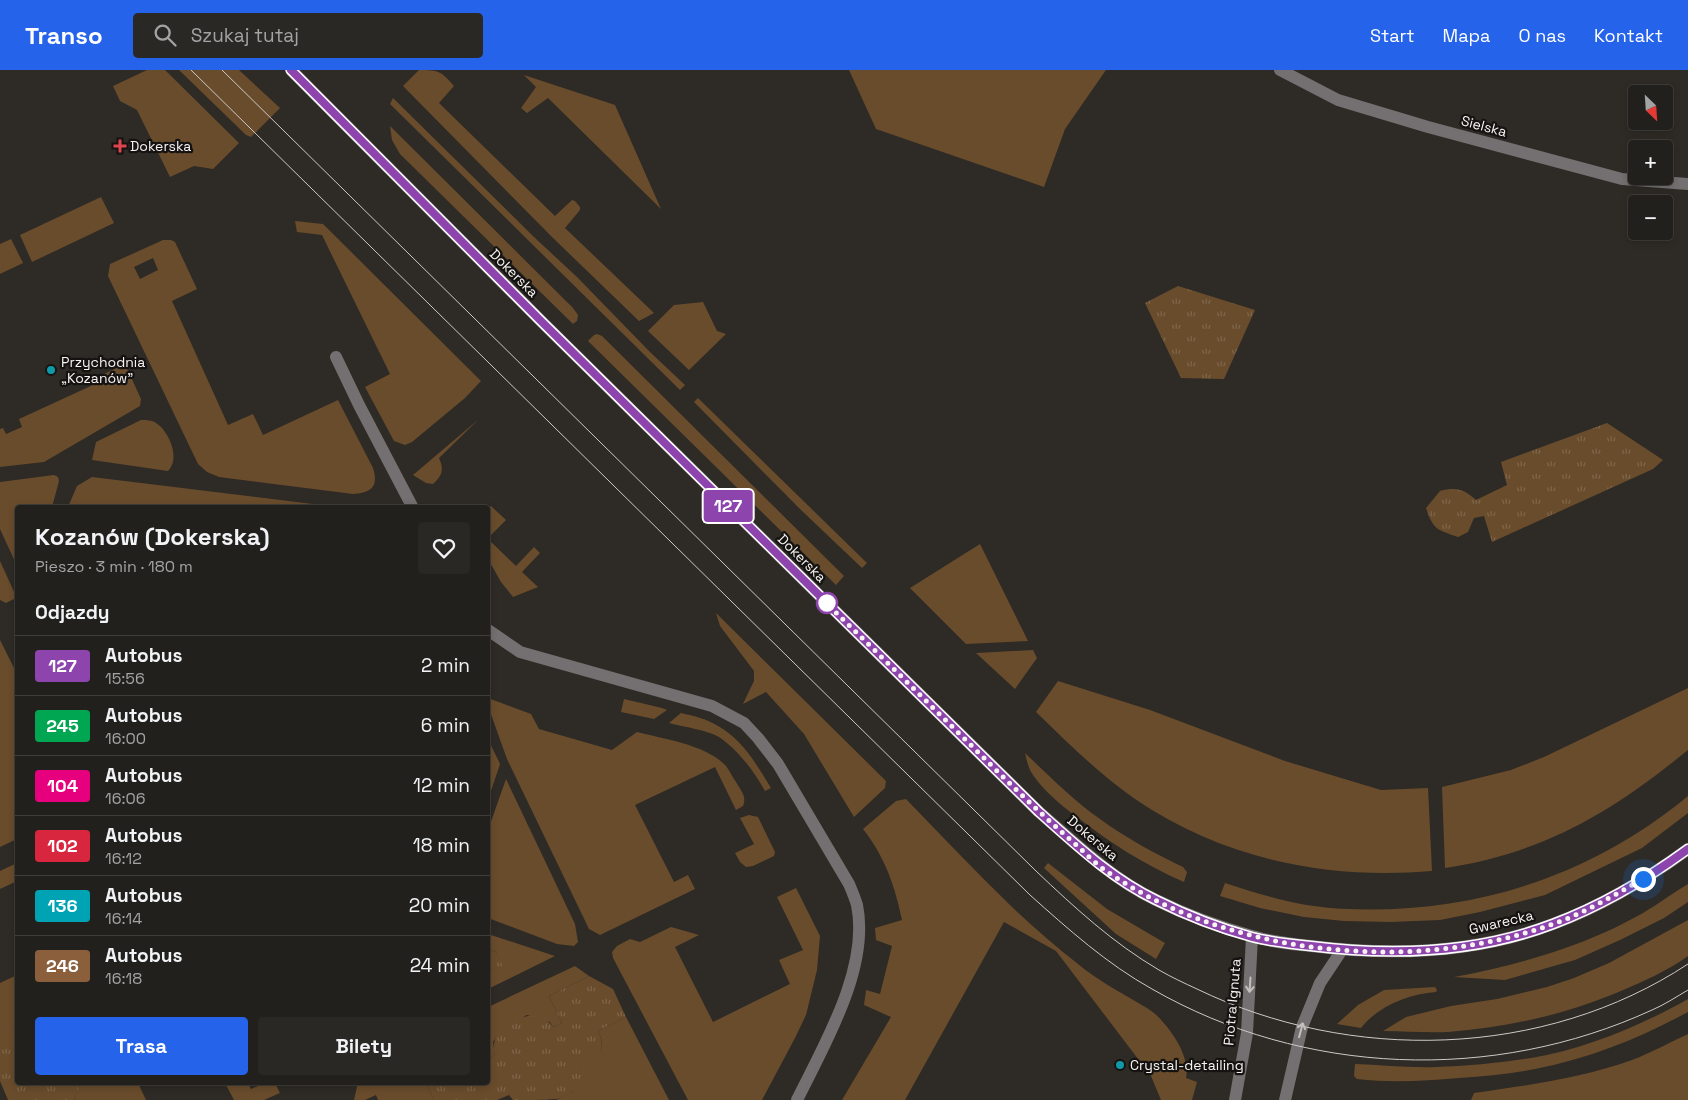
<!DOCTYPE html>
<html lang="pl">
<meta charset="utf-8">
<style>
:root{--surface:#22201c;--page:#2a2825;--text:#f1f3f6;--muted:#a2a3a3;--line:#3f3e3b;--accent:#2563eb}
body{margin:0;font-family:"Space Grotesk",sans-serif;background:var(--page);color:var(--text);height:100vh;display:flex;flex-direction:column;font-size:19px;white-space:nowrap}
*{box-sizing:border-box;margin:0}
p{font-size:16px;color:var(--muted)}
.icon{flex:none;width:28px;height:28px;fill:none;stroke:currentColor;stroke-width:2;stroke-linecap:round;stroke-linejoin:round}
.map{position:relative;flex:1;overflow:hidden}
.details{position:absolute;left:15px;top:435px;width:475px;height:580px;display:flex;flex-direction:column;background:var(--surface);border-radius:5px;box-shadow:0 2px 8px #0003,0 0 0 1px var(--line)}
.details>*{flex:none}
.badge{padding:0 10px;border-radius:4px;font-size:18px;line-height:32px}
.needle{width:32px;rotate:155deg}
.fabs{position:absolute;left:1628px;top:15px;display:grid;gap:10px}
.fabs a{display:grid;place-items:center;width:45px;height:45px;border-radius:5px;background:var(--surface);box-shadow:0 2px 8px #0003,0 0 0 1px var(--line);font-size:25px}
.you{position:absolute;width:25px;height:25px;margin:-12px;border:4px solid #fff;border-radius:50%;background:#1a73e8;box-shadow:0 0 0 8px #1a73e833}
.map>.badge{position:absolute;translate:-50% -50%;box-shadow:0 0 0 2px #fff}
h2{padding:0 20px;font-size:19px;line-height:45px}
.round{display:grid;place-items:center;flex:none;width:52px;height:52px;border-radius:5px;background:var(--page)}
.summary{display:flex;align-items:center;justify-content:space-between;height:85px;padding:0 20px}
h1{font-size:24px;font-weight:700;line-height:38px}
.primary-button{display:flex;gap:10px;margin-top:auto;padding:10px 20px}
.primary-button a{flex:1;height:58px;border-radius:5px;background:var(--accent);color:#fff;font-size:20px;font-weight:700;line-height:58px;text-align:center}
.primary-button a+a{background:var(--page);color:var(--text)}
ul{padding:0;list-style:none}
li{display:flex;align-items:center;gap:15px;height:60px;padding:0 20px;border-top:1px solid var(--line)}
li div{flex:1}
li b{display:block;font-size:19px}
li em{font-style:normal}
li .badge{min-width:55px;font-weight:700;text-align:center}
header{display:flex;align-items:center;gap:30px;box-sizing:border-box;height:70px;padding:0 25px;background:var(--accent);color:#fff}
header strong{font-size:24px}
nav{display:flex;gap:28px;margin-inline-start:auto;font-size:18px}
.search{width:350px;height:45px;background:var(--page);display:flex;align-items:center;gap:12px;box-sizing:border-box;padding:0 18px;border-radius:5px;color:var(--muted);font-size:19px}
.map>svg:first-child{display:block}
.grass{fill:#694c2c;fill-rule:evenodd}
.park{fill:url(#park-tufts)}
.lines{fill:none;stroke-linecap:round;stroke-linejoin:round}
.street{stroke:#747071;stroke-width:12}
.tram{stroke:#ccc9c6;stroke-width:1}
.oneway{stroke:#c2bfbd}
.line-casing{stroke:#fff;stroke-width:11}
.line{stroke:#8e44ad;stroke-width:8}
.walk{stroke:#f6f3f0;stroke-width:5;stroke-dasharray:0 9}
.health-dot{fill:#e0444e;stroke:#151311;stroke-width:2}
.culture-dot{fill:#0f9aa8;stroke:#151311;stroke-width:2}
.stop-dot{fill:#fff;stroke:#8e44ad;stroke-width:2.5}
.labels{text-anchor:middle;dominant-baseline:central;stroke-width:4.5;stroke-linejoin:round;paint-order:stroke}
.street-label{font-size:14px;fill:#f6f3f0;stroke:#151311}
.poi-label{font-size:14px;fill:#f6f3f0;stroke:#151311;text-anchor:start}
</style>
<header>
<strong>Transo</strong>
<div class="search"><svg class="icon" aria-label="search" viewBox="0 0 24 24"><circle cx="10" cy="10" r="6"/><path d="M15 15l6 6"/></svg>Szukaj tutaj</div>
<nav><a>Start</a><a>Mapa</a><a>O nas</a><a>Kontakt</a></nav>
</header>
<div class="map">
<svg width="1688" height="1030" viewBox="0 0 1688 1030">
<defs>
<pattern id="park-tufts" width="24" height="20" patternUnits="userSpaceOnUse" patternTransform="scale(1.25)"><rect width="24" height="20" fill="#694c2c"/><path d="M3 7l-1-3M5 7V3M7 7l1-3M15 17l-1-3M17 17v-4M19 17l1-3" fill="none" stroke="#7f664b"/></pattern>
</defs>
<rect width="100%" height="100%" fill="#2e2a25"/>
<g class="grass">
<polygon points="147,0 165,0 239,73 213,99 194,96 170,107 137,40 120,31 113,16"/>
<polygon points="179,0 239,0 280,38 251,67 246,65"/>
<path d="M 419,0 C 439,0 441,1 454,16 L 439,33 L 555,146 L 572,130 L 575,131 L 580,137 L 580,140 L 565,158 L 654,243 L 639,251 L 553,168 L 403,16 Z"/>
<polygon points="849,0 1106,0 1065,59 1044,117 876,59"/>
<polygon points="524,5 615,35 661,139 548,28 527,43 521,38 536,17"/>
<polygon points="393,28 534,167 577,207 650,282 685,315 680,320 390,34"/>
<polygon points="390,56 573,238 578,245 577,251 573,254 400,84 392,70"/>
<polygon points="101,127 114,153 32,192 20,165"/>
<polygon points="295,151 323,154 481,311 465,328 412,372 405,375 394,371 365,317 390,304 322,165 297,162"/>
<polygon points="11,169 23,193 0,204 0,174"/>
<path d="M 163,170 L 171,170 L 175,172 L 197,219 L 172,231 L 228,355 L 253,344 L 263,365 L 338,330 L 373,398 C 379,417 371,423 353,424 L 219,407 L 207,402 L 198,394 L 108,206 L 110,194 ZM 153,188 L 158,200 L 140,209 L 134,197 Z"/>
<polygon points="703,232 717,261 726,264 689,300 648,261 674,235"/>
<polygon points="597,264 602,266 844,506 836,515 588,271 594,265"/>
<polygon points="125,294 141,329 140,336 44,392 0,397 0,359 3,358 6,364 22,357 19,349 106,309 104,304"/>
<polygon points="698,328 867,493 862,498 800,439 694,332"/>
<path d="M 479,349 L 439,388 C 444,399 443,405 433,414 L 426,413 L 413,405 Z"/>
<path d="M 141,350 C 147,350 152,350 156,353 C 169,361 181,389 168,401 L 92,390 L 96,372 Z"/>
<polygon points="54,405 58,407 59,411 52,437 18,438 17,496 0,459 0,412"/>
<polygon points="92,407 337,437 68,437 77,416"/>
<polygon points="491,436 506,450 488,468 488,439"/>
<polygon points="488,469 516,496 534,477 540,483 522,502 538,517 513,527 501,512 488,489"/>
<polygon points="980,474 1028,571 966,574 910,518"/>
<polygon points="0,491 15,524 14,529 6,533 0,530"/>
<polygon points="716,543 886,711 885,718 854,747 804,664 766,622 743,634 754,611 754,601 720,556"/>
<polygon points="0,570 17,604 17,769 0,777"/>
<polygon points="1033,580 1037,588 1015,619 976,583"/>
<path d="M 1058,611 L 1150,640 L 1285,691 L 1381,720 L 1428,718 L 1432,801 C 1327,810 1223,789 1135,729 C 1099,704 1067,672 1036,642 Z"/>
<path d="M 1688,618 L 1688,680 C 1612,742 1544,783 1445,798 L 1442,717 L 1511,700 L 1544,687 Z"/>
<path d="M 488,628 L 531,644 L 539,659 L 612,680 L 637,662 C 664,669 707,675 726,696 C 730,701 732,707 736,712 C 741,721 747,726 743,736 L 736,740 L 715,697 L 635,735 L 674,812 L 688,805 L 695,819 L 600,865 L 589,859 L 507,689 L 488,636 Z"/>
<polygon points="624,629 662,638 667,640 654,649 621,642"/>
<path d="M 681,643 C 694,646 707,649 718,656 C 742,669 757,695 771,718 L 765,721 C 754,701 738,680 719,667 C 707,660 684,657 669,653 Z"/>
<polygon points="488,669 500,694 488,730"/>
<path d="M 1025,683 C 1049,706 1073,730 1100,749 C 1126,768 1154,783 1183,797 L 1187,802 L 1184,812 C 1145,795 1110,773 1077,747 C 1061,735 1044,721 1033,705 C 1028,698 1027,691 1025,683 Z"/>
<polygon points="506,709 575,854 578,872 574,876 557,874 488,848 488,809 489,803 488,760"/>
<path d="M 1688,726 L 1688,743 L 1642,778 L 1545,825 L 1480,842 L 1440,850 L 1391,852 L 1344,851 L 1304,847 L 1260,838 L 1220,826 L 1225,813 C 1264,826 1305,838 1347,839 C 1473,844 1590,807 1688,726 Z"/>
<path d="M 906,729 C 941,765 976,802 1012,837 C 1033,857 1055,876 1078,894 C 1095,908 1116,920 1135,931 C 1145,937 1155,942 1162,951 C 1175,965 1190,989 1186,1008 L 1197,1012 L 1192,1030 L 1161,1030 L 1151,1006 L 1056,881 L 1004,852 L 905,1030 L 842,1030 L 891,947 L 864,935 L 866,920 L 880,924 L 892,876 L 876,870 L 875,858 L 902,850 C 895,816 885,787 863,759 L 896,731 Z"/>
<polygon points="749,745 758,747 775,782 774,786 753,796 746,797 740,792 735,783 754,774 740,748"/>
<polygon points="17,793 17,816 15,812 0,819 0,801"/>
<polygon points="1048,793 1107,839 1165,873 1156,889 1116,864 1044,798"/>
<path d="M 1688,814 L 1688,832 L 1664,848 L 1620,870 L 1575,890 L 1505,910 L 1454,907 C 1521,894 1583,877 1643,843 C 1658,834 1673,823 1688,814 Z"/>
<polygon points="796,818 820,866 817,900 806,945 795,968 762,1030 688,1030 613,888 612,882 617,876 630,869 640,872 671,857 699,865 675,877 713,952 790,914 779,890 803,880 777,827"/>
<path d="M 1688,850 L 1688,886 C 1667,901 1644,911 1621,921 C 1563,945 1510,957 1448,962 C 1426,963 1404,961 1383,961 L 1406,947 L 1451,936 L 1497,929 L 1547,917 L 1574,908 L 1609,893 Z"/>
<polygon points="488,864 555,886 488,919 488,903 502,896 496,882 488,879"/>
<path d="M 575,896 L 589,906 L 549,926 L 562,953 L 553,957 L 550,952 L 527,945 C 509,954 505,957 493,972 L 495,985 L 488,988 L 488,937 Z"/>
<polygon points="17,905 17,958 1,966 0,965 0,913"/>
<path d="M 1435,917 L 1437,920 L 1436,922 C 1409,924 1378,936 1361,958 L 1337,954 L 1358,935 L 1384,920 Z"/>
<path d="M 1688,929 L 1688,942 C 1640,968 1588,989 1535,999 C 1510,1004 1485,1006 1459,1008 C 1425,1011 1391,1013 1357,1009 L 1354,1006 L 1355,994 C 1382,995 1409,998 1436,997 C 1467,996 1500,993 1531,988 C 1585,979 1640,956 1688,929 Z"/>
<path d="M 626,947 L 669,1030 L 556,1030 L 572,1022 L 579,995 C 594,986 609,982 598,961 Z"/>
<path d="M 1688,964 L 1688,1030 L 1471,1030 L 1474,1023 C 1525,1016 1585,1007 1632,990 C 1651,983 1670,972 1688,964 Z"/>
<polygon points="81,1012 138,1013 146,1030 74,1030"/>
<polygon points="358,1012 426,1013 434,1030 378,1030 376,1025 365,1030 354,1030"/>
<polygon points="225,1013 248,1013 251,1019 265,1013 275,1013 280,1023 264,1030 234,1030"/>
</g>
<g class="park">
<polygon points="1178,216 1255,240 1224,309 1181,308 1145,233"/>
<path d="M 1607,353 L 1663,390 L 1653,399 L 1492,472 L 1484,446 L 1474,448 L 1468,462 L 1458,467 C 1438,460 1433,460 1426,438 L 1440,421 C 1457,417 1463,419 1476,430 L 1507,415 L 1501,392 Z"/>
<polygon points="488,879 496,882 503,896 488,903"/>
<path d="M 589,906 L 613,919 L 626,947 L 598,961 C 608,981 596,988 579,995 C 588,1012 572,1025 557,1029 C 546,1030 525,1030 513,1030 L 509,1025 L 497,1030 L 434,1030 L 426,1013 L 488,1012 L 488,988 L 495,985 C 485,956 536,931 553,957 L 562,953 L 549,926 Z"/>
<polygon points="17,958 18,1012 81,1013 74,1030 8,1030 0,1011 0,965"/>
</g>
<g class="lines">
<g class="street">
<path d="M 291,0 L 541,251 L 1039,742 C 1076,774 1112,809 1156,830 C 1186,845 1219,857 1252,866 C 1271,872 1291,874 1311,876 C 1391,886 1477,883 1553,854 C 1601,836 1647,809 1688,779"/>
<polyline points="1280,0 1338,30 1428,57 1622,109 1688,114"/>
<polyline points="336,287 359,335 413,438"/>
<path d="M 488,560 L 520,582 L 712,636 L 744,653 L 758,668 L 778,694 L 849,814 C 852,821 855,828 857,835 C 870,898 824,975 797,1030"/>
<polyline points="1235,1030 1247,963 1252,867"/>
<polyline points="1285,1030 1302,957 1320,913 1342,880"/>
</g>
<g class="tram">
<path d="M 191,0 L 1030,825 C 1068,859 1107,894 1152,919 C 1304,1006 1493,1013 1652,940 C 1664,935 1676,927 1688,920"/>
<path d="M 222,0 L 1036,801 C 1075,838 1113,873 1159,900 C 1171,907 1184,913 1197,919 C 1350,993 1544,989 1688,894"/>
</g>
</g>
<defs><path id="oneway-shaft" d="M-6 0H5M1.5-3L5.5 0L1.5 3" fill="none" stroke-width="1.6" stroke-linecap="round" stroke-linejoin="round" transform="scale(1.25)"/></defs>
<g class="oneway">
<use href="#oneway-shaft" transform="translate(1250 915) rotate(94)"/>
<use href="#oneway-shaft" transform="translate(1301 960) rotate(-75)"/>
</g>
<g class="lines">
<g class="line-casing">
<path id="line" d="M 291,0 L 541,251 L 1039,742 C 1076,775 1112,809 1156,830 C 1186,845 1219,858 1252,867 C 1271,872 1291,874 1311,876 C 1391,886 1477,883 1553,854 C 1601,836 1647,809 1688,779"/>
</g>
<use href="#line" class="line"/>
<path class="walk" d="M 827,533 L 825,532 C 878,583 930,635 983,687 C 1012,716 1042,745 1073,772 C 1083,781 1092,790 1102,798 C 1224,886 1413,905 1553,854 C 1585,843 1614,825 1643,809"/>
</g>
<path class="health-dot" d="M117.5 68.5h5v5h5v5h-5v5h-5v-5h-5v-5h5z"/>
<g class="culture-dot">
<circle cx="51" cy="300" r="5"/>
<circle cx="1120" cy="995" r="5"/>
</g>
<circle class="stop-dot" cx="827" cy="533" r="10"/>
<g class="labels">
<g class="street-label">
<text transform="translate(1484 56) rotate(15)">Sielska</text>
<text transform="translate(514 203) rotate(45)">Dokerska</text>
<text transform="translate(802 488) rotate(45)">Dokerska</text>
<text transform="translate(1093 768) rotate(40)">Dokerska</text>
<text transform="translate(1501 852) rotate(-13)">Gwarecka</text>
<text transform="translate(1232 932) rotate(-85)">Piotra Ignuta</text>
</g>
<g class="poi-label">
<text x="130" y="76">Dokerska</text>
<text x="61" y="292">Przychodnia<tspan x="61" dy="16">„Kozanów”</tspan></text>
<text x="1130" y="995">Crystal-detailing</text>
</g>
</g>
</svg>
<div class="fabs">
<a><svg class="needle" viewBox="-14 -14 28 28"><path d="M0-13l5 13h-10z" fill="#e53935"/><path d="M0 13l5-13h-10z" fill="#a2a3a3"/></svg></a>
<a>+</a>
<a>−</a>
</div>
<div class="you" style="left:1643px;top:809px"></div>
<b class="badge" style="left:728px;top:436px;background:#8e44ad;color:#fff">127</b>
<section class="details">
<div class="summary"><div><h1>Kozanów (Dokerska)</h1><p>Pieszo · 3 min · 180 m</p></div><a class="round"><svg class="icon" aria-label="heart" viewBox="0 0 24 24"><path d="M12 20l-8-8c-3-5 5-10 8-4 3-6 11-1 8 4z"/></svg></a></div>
<h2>Odjazdy</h2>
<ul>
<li><span class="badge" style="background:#8e44ad;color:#fff">127</span><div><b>Autobus</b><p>15:56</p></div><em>2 min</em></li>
<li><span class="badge" style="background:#00a651;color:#fff">245</span><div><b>Autobus</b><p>16:00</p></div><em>6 min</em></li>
<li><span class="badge" style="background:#e6007e;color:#fff">104</span><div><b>Autobus</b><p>16:06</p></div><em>12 min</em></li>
<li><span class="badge" style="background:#d7263d;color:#fff">102</span><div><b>Autobus</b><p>16:12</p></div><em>18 min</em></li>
<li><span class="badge" style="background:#00a3b4;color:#fff">136</span><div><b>Autobus</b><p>16:14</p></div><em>20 min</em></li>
<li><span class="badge" style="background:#8b5e3c;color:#fff">246</span><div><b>Autobus</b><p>16:18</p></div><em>24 min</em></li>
</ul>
<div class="primary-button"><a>Trasa</a><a>Bilety</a></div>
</section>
</div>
